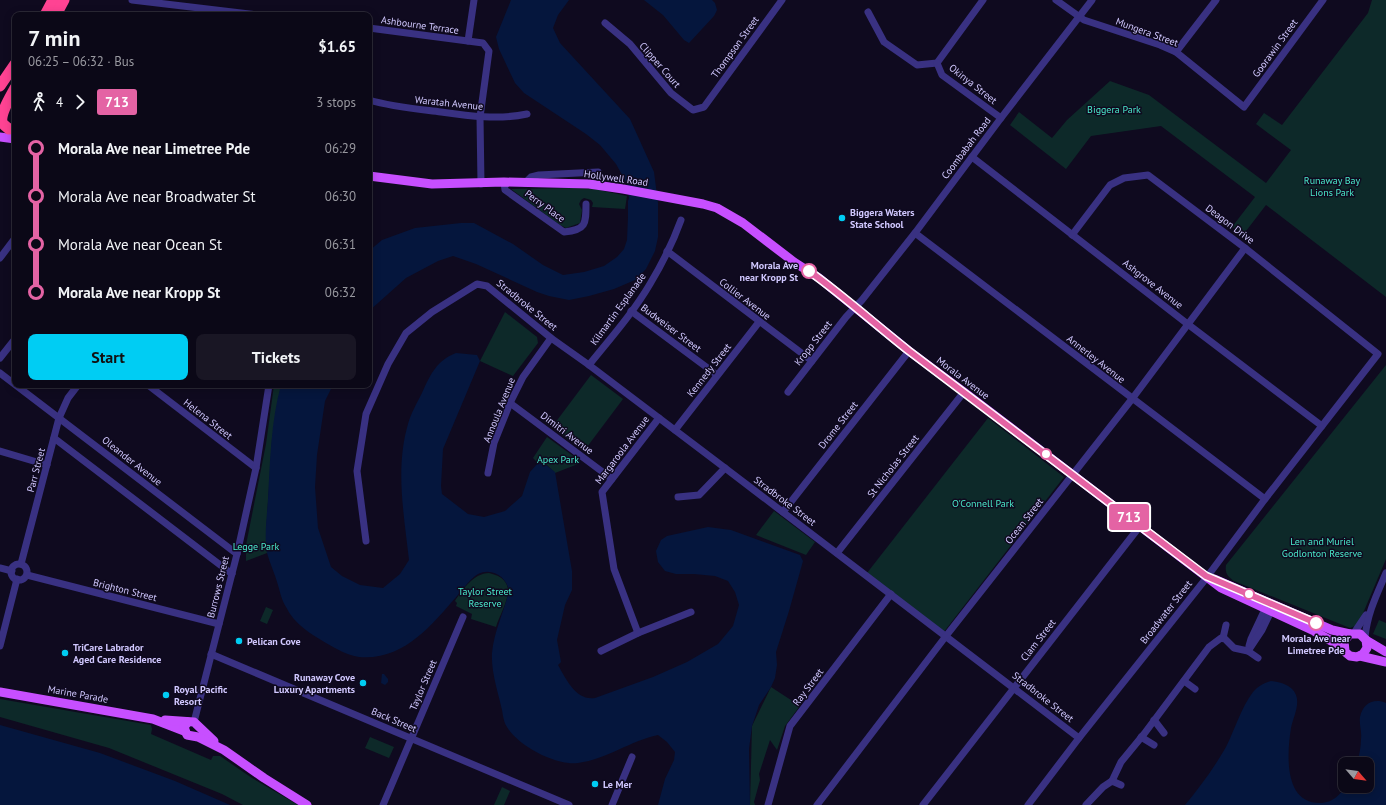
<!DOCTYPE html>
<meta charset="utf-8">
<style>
:root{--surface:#0b0817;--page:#191624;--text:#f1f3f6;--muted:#9a9aa1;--line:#2b2936;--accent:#00cdf3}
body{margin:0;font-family:"PT Sans",sans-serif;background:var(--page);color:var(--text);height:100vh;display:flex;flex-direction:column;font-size:15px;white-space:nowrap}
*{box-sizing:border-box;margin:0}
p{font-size:13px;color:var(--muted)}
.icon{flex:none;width:22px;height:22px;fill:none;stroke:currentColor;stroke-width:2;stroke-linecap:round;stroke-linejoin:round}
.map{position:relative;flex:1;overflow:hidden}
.drawer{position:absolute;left:12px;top:12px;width:360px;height:376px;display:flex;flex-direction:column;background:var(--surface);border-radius:8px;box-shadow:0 2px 10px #0003,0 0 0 1px var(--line)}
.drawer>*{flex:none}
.badge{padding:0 8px;border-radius:3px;font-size:14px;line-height:26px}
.needle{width:26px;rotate:118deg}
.buttons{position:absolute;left:1338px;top:757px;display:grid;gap:8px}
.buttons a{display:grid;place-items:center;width:36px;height:36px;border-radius:8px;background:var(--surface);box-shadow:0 2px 10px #0003,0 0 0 1px var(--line);font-size:20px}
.map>.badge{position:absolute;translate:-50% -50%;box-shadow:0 0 0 2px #fff}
.legs{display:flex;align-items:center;gap:6px;height:44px;padding:0 16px;font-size:13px}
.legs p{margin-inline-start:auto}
.head{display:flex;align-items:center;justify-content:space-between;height:68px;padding:0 16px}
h1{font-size:22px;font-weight:800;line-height:30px}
.action{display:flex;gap:8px;margin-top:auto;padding:8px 16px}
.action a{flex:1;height:46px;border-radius:8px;background:var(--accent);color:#111;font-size:16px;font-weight:800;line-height:46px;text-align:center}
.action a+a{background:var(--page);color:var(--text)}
ul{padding:0 16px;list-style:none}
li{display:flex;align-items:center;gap:14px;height:48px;font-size:15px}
li i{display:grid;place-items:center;width:6px;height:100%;margin:0 5px;background:currentColor}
li i::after{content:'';width:10px;height:10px;margin:-5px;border:3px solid;border-radius:50%;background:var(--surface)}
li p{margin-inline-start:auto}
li:first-child i{background:linear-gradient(#0000 50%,currentColor 0)}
li:last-child i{background:linear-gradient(currentColor 50%,#0000 0)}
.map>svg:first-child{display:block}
.green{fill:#0d2929}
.water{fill:#05163d}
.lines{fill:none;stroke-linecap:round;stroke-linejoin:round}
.minor{stroke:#393182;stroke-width:7}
.major{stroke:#c74fff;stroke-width:9}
.highway{stroke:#ff4393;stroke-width:11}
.line-1-casing{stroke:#fff;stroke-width:9}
.line-1{stroke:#e463a4;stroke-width:6}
.poi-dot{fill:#00cdf3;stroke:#0f0a1f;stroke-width:1.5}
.stop-1-dot{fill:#fff;stroke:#e463a4;stroke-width:2}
.labels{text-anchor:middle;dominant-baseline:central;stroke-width:3;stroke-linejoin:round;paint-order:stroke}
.street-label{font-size:10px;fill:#d1c8ff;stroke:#0f0a1f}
.park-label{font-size:10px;fill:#4ae9ca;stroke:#0f0a1f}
.poi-label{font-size:10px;font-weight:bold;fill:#d1c8ff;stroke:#0f0a1f;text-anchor:start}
.stop-label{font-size:10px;font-weight:bold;fill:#d1c8ff;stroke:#0f0a1f;text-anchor:end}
</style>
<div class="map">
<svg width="1386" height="805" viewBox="0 0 1386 805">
<rect width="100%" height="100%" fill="#0f0a1f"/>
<g class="green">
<polygon points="1372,0 1386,0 1386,297 1266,205 1243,235 1232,227 1255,197 1161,126 1091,136 1066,169 1010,125 1019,112 1052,138 1067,120 1110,81 1149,95 1266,183 1291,150 1256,124 1264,113 1282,125 1368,13"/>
<polygon points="573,188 594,189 627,196 625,209 592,207 593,203 591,200 584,198 581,200 579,204 582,210 580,223 566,228 560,225 511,189"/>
<polygon points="505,312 537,337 538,343 513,376 480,361"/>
<path d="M 1386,365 L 1386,559 L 1361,618 L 1355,626 L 1350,628 L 1234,581 C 1227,576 1225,573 1226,565 Z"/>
<polygon points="591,375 623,399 584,451 552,427"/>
<polygon points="274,385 281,385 272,440 266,533 267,553 246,561 246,545 266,444"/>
<polygon points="988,418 1064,477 943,633 867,573"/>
<polygon points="547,437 580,461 578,464 555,473 547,465 538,463 533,458"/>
<polygon points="774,511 815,542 806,555 756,535"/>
<path d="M 489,573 C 523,581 502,607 496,627 L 471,619 L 472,614 L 456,606 L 457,603 L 455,601 C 462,590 474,573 489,573 Z"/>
<polygon points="266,607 273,610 267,624 260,621"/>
<polygon points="1379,620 1386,623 1386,639 1373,634"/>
<polygon points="771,687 794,702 800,702 799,707 785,726 777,750 770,740 759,774 760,780 754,802 755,805 750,805 752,726"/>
<polygon points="0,699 151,725 152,729 151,734 211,760 213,756 220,756 252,778 298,805 243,805 222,794 109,748 0,717"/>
<polygon points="370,737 394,747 389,758 365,748"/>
<polygon points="502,787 510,791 504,805 494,805"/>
</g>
<g class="water">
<polygon points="511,0 569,0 558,15 553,28 560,43 630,119 654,172 658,203 658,237 655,251 646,269 635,280 614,289 589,296 569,300 549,296 537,292 476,264 453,256 438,261 406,278 369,311 369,251 382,240 415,228 461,223 474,223 513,244 543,265 563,275 584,272 604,266 617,257 624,249 627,240 628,217 628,201 629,198 626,182 616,164 600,145 586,134 524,93 515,83 499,49 496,37"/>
<polygon points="644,0 712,0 715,3 717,10 714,16 689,43 684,40 663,15"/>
<path d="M 456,353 L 477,355 L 480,361 L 443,449 L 441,486 L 442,494 L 468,514 L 484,517 L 505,511 L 522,496 L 530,472 L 538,463 L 546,465 L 555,472 L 572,571 L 572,590 L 565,605 L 557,640 L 561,662 L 558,665 C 566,679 576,701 595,698 L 653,677 L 687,662 L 718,644 L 733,626 L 739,605 L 735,592 L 728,581 L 715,576 L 694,574 L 676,574 L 665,571 L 658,562 L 656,551 L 661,540 L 667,536 L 708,527 L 731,530 L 800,555 L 803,561 L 789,611 L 776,652 L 777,665 L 775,678 L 771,687 L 759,705 L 752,726 L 749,749 L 750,805 L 658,805 L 665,779 L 674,760 L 675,752 L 667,742 L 658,735 C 630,741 607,759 578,763 C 556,766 518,746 507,727 C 504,723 503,716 502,710 C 498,692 491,672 492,653 C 494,631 504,612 509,591 C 507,577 492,567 478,574 C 470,579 463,589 457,596 C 431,626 403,661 359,657 C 346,655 337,649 326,643 C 311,634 294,624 286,607 C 282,601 280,592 278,585 C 275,574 270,564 267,553 C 264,536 267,516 268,499 C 270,462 271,420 281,385 L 333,385 L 325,401 L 317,455 L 315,487 L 318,528 L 331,567 L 342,576 L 360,585 L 383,588 L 400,574 L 409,560 C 404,514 395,469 408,424 C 411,413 417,403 422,393 C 430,375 437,360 456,353 Z"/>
<polygon points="382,674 384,674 388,679 388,682 385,685 381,683"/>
<path d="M 1271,681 C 1281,682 1292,685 1296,695 C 1300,705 1293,718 1291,728 C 1287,753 1283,805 1322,803 C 1333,802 1340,795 1346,786 L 1367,786 L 1367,764 L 1357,764 C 1359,756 1361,747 1361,739 C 1362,732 1359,724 1360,717 C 1363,703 1374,698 1386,703 L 1386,805 L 1185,805 C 1200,787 1214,768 1226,747 C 1235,729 1241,708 1253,692 C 1258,686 1264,683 1271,681 Z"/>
<polygon points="0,725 100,753 175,781 230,805 0,805"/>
</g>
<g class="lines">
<g class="minor">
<polyline points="132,0 258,15"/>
<polyline points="1056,0 1084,20 1160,45 1176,52 1244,107 1323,0"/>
<polyline points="868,12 884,42 917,65 937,63 983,0"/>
<polyline points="605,23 630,44 671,93 693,110 704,107 782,0"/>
<polyline points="369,28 483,43 489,51 480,117 481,184"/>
<polyline points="468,41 474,0"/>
<polyline points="1176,52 1216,0"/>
<polyline points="937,63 942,75 1001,118"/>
<path d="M 369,100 C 393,107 417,109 441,112 C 469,116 499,120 527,114"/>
<polyline points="972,157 1185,322 1322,426"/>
<path d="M 504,182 L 505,190 L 564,232 C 586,230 586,224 586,204"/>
<polyline points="525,183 531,177 539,175 598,172"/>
<polyline points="915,233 1265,499"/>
<polyline points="667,251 812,361"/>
<polyline points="0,258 15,238"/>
<polyline points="631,311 717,375"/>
<polyline points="0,358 15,339"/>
<path d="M 589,365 C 610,339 633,313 650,284 C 662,264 673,242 681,220"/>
<polyline points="0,373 237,554"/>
<polyline points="148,385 256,468"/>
<polyline points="788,392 846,317 862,300 915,233 1001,118 1092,0"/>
<polyline points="510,403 612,479"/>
<polyline points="675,430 759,322"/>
<polyline points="54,438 232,574"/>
<polyline points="0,451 47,465"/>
<polyline points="488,473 494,443 510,403 523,377 551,338"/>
<polyline points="678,497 699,495 725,468"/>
<polyline points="783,512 909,351"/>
<polyline points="366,541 357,471 366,414 388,364 406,333 432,312 477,284 487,286 551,338 589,365 725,468 1079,738"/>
<polyline points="837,553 964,392"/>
<polyline points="21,564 59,418 68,398 78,385"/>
<circle cx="19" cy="572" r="8"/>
<polyline points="0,568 12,571"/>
<polyline points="27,575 219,624"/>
<polyline points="638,633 614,569 602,492 659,418"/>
<polyline points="1354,633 1366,615"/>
<polyline points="1223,638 1226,625"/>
<path d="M 1365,638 C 1367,614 1377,594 1386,573"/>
<polyline points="0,646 17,579"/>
<polyline points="1249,646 1251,639 1267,605"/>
<polyline points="601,651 638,633 691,612"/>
<polyline points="1248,651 1262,630 1273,607"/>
<polyline points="211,654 569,805"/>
<polyline points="1184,681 1195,689"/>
<polyline points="1154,720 1164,733"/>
<polyline points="194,722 237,554 256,468 269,385"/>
<polyline points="1141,737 1154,745"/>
<polyline points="1112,781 1121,762 1144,734 1209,647 1221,638 1225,639 1234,648 1248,651 1258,658"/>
<polyline points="383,805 463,617"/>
<polyline points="612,805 632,757"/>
<polyline points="768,805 790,726 891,594"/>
<polyline points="817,805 946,636 1132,399 1245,248"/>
<polyline points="923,805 1140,526"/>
<polyline points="1028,805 1079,738 1204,581 1265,499 1378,354 1245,248 1148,175 1124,178 1110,185 1072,235"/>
<polyline points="1086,805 1103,787 1112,781 1121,785"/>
</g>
<g class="major">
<polyline points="0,137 15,139"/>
<polyline points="369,176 432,184 504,182 589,184 623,189 703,204 717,208 743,223 794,262 819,278 909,351 964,392 1221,588 1314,631 1333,642 1350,656 1357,657 1363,654 1367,648 1366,640 1360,634 1350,634 1344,641 1345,651"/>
<polyline points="1214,579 1332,630 1350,634"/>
<polyline points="1366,640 1386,652"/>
<polyline points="1360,656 1386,662"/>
<polyline points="0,692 153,719 184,731"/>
<polyline points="165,720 194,722 214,741"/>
<polyline points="188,722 184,727 187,735 198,737 224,750 264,778 307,805"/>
</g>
<g class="highway">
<polyline points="45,15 53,0"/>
<polyline points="56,15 64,0"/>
<polyline points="0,86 15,64"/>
<path d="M 9,129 C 7,127 3,125 2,122 C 0,113 11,96 15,88"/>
</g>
</g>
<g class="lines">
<g class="line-1-casing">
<path id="line-1" d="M 809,271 C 844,296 876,325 909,351 L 1206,576 L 1316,623"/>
</g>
<use href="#line-1" class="line-1"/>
</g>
<g class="poi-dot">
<circle cx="842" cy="218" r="4"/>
<circle cx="239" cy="641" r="4"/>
<circle cx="65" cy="653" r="4"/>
<circle cx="363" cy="683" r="4"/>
<circle cx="166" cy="695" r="4"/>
<circle cx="595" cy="784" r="4"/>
</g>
<g class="stop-1-dot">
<circle cx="809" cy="271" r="7"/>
<circle cx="1046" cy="454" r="5"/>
<circle cx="1249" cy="594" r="5"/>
<circle cx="1316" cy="623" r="7"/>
</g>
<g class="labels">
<g class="street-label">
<text transform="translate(420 25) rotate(8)">Ashbourne Terrace</text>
<text transform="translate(1147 32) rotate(20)">Mungera Street</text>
<text transform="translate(735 47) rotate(-54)">Thompson Street</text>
<text transform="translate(1275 48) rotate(-54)">Goorawin Street</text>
<text transform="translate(660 65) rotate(49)">Clipper Court</text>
<text transform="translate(973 84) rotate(38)">Okinya Street</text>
<text transform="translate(449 103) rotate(6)">Waratah Avenue</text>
<text transform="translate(966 148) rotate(-53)">Coombabah Road</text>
<text transform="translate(616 178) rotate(8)">Hollywell Road</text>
<text transform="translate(545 206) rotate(36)">Perry Place</text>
<text transform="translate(1230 224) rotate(37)">Deagon Drive</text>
<text transform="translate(1153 284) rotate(38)">Ashgrove Avenue</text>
<text transform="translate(745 299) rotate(37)">Collier Avenue</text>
<text transform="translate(527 305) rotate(39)">Stradbroke Street</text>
<text transform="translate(618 309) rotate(-54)">Kilmartin Esplanade</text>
<text transform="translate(671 328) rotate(37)">Budweiser Street</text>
<text transform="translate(813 343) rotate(-52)">Kropp Street</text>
<text transform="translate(1096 359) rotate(38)">Annerley Avenue</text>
<text transform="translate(709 370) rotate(-52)">Kennedy Street</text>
<text transform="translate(963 378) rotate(37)">Morala Avenue</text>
<text transform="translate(499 410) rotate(-68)">Annoula Avenue</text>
<text transform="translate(208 419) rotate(38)">Helena Street</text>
<text transform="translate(838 425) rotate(-52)">Drome Street</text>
<text transform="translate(567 433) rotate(37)">Dimitri Avenue</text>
<text transform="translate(622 450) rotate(-53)">Margaroola Avenue</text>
<text transform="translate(132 461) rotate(38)">Oleander Avenue</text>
<text transform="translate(893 466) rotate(-52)">St Nicholas Street</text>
<text transform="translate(36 470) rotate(-75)">Parr Street</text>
<text transform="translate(785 501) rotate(37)">Stradbroke Street</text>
<text transform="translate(1024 521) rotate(-52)">Ocean Street</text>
<text transform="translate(218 587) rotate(-76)">Burrows Street</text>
<text transform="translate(125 590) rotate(14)">Brighton Street</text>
<text transform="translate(1166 612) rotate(-52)">Broadwater Street</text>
<text transform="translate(1038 640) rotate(-52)">Clam Street</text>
<text transform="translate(423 685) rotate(-67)">Taylor Street</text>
<text transform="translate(808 687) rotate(-53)">Ray Street</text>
<text transform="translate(78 694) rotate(10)">Marine Parade</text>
<text transform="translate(1043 697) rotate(38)">Stradbroke Street</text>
<text transform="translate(394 720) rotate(23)">Back Street</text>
</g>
<g class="park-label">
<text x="1114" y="109">Biggera Park</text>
<text x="1332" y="180">Runaway Bay<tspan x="1332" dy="12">Lions Park</tspan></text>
<text x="558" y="459">Apex Park</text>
<text x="983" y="503">O'Connell Park</text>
<text x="1322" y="541">Len and Muriel<tspan x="1322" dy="12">Godlonton Reserve</tspan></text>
<text x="256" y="546">Legge Park</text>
<text x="485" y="591">Taylor Street<tspan x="485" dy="12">Reserve</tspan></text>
</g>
<g class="poi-label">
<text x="850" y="212">Biggera Waters<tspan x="850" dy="12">State School</tspan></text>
<text x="247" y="641">Pelican Cove</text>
<text x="73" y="647">TriCare Labrador<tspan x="73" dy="12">Aged Care Residence</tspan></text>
<text x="355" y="677" text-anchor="end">Runaway Cove<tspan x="355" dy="12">Luxury Apartments</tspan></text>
<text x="174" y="689">Royal Pacific<tspan x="174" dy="12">Resort</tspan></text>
<text x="603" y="784">Le Mer</text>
</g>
<g class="stop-label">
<text x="798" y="265">Morala Ave<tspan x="798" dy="12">near Kropp St</tspan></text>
<text x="1316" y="638" text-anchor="middle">Morala Ave near<tspan x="1316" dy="12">Limetree Pde</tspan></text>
</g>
</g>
</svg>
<div class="buttons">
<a><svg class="needle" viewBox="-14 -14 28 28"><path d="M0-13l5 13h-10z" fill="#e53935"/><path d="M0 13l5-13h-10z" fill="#9a9aa1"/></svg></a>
</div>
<b class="badge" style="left:1129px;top:517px;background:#e463a4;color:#fff">713</b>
<section class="drawer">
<div class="head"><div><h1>7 min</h1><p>06:25 – 06:32 · Bus</p></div><b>$1.65</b></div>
<div class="legs"><svg class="icon" aria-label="walk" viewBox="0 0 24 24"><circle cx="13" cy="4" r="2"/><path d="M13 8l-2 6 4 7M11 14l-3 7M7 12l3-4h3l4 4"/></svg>4<svg class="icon" aria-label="forward" viewBox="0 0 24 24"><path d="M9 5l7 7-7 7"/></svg><b class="badge" style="background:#e463a4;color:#fff">713</b><p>3 stops</p></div>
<ul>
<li><i style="color:#e463a4"></i><b>Morala Ave near Limetree Pde</b><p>06:29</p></li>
<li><i style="color:#e463a4"></i><span>Morala Ave near Broadwater St</span><p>06:30</p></li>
<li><i style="color:#e463a4"></i><span>Morala Ave near Ocean St</span><p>06:31</p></li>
<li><i style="color:#e463a4"></i><b>Morala Ave near Kropp St</b><p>06:32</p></li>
</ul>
<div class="action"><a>Start</a><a>Tickets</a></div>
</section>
</div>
